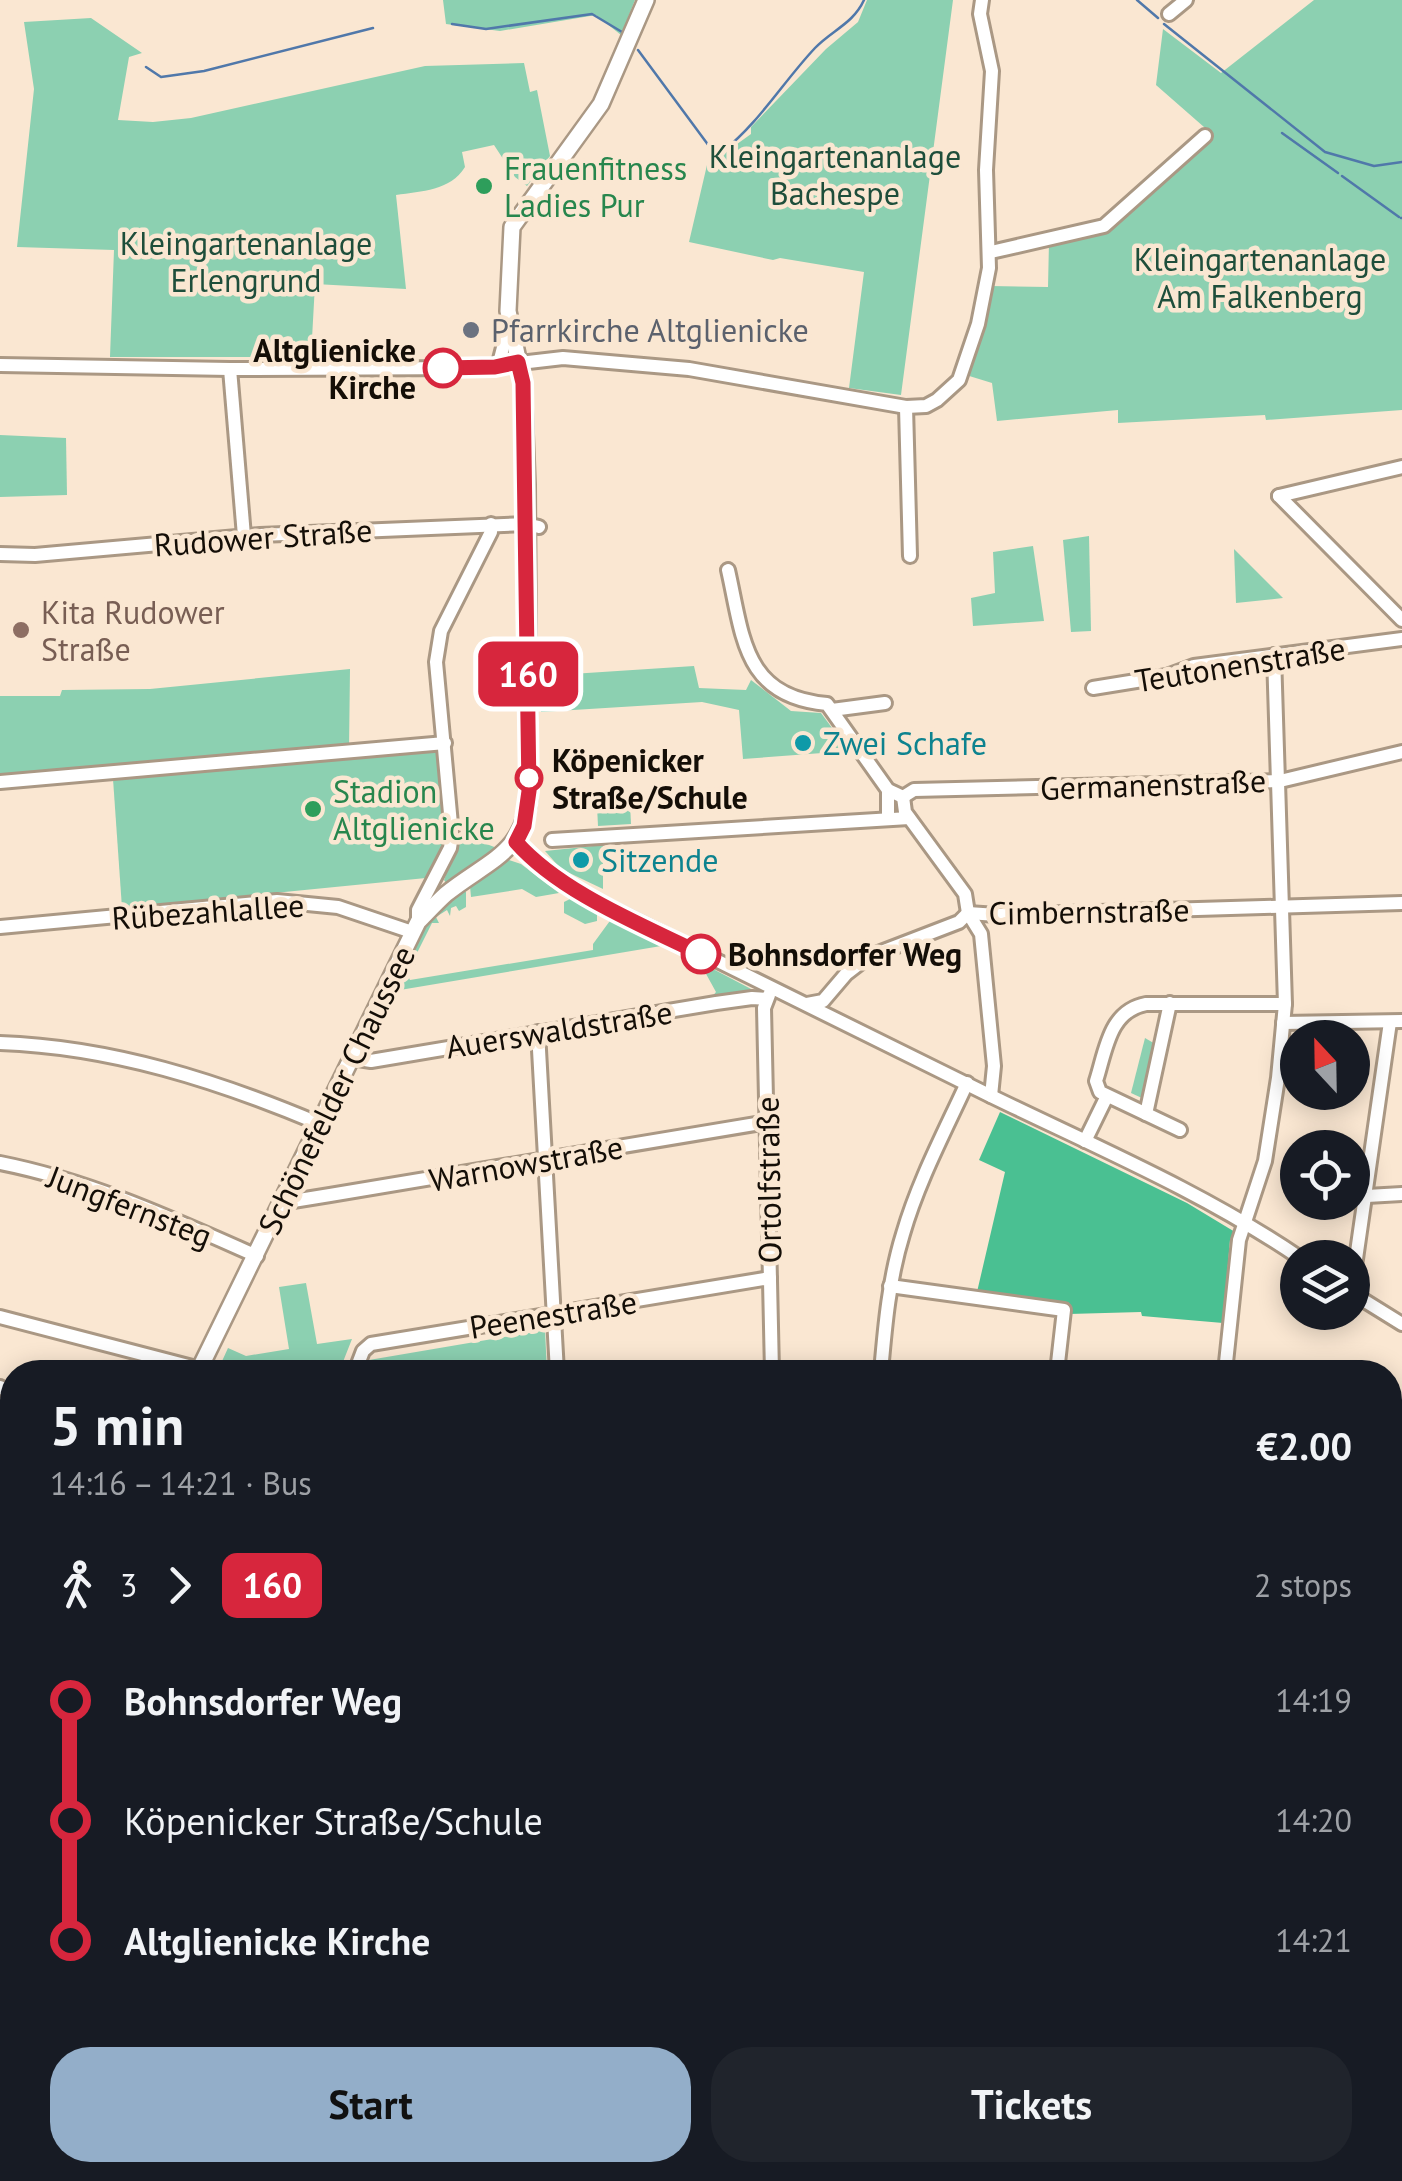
<!DOCTYPE html>
<meta charset="utf-8">
<style>
:root{--surface:#171b24;--page:#20242c;--text:#f1f3f6;--muted:#9ea1a6;--accent:#93aec9}
body{margin:0;font-family:"PT Sans",sans-serif;background:var(--page);color:var(--text);height:100vh;display:flex;flex-direction:column;font-size:38px;white-space:nowrap}
*{box-sizing:border-box;margin:0}
p{font-size:32px;color:var(--muted)}
.icon{flex:none;width:55px;height:55px;fill:none;stroke:currentColor;stroke-width:2;stroke-linecap:round;stroke-linejoin:round}
.map{position:relative;flex:1;overflow:hidden}
.side{position:absolute;left:0px;top:1360px;width:1402px;height:822px;display:flex;flex-direction:column;background:var(--surface);border-radius:40px 40px 0 0;box-shadow:0 5px 25px #0003}
.side>*{flex:none}
.badge{padding:0 20px;border-radius:15px;font-size:35px;line-height:65px}
.needle{width:65px;rotate:338deg}
.buttons{position:absolute;left:1280px;top:1020px;display:grid;gap:20px}
.buttons a{display:grid;place-items:center;width:90px;height:90px;border-radius:50%;background:var(--surface);box-shadow:0 5px 25px #0003;font-size:50px}
.map>.badge{position:absolute;translate:-50% -50%;box-shadow:0 0 0 5px #fff}
.legs{display:flex;align-items:center;gap:15px;height:110px;padding:0 50px;font-size:32px}
.legs p{margin-inline-start:auto}
.head{display:flex;align-items:center;justify-content:space-between;height:170px;padding:0 50px}
h1{font-size:55px;font-weight:700;line-height:75px}
.button{display:flex;gap:20px;margin-top:auto;padding:20px 50px}
.button a{flex:1;height:115px;border-radius:40px;background:var(--accent);color:#111;font-size:40px;font-weight:700;line-height:115px;text-align:center}
.button a+a{background:var(--page);color:var(--text)}
ul{padding:0 50px;list-style:none}
li{display:flex;align-items:center;gap:35px;height:120px;font-size:38px}
li i{display:grid;place-items:center;width:15px;height:100%;margin:0 12px;background:currentColor}
li i::after{content:'';width:25px;height:25px;margin:-12px;border:8px solid;border-radius:50%;background:var(--surface)}
li p{margin-inline-start:auto}
li:first-child i{background:linear-gradient(#0000 50%,currentColor 0)}
li:last-child i{background:linear-gradient(currentColor 50%,#0000 0)}
.map>svg:first-child{display:block}
.green{fill:#8cd0b1}
.forest{fill:#4ac092}
.water{fill:#6aa5f0;stroke:#5078aa;stroke-width:2.5}
.lines{fill:none;stroke-linecap:round;stroke-linejoin:round}
.stream{stroke:#5078aa;stroke-width:2.5}
.minor-casing{stroke:#aa9884;stroke-width:18}
.major-casing{stroke:#aa9884;stroke-width:20}
.minor{stroke:#fff;stroke-width:12}
.major{stroke:#fff;stroke-width:15}
.line-1-casing{stroke:#fff;stroke-width:22}
.line-1{stroke:#d7263d;stroke-width:15}
.leisure-dot{fill:#2e9e5b;stroke:#fae7d2;stroke-width:4}
.worship-dot{fill:#6b7280;stroke:#fae7d2;stroke-width:4}
.stop-1-dot{fill:#fff;stroke:#d7263d;stroke-width:5}
.education-dot{fill:#8d6e63;stroke:#fae7d2;stroke-width:4}
.culture-dot{fill:#0f9aa8;stroke:#fae7d2;stroke-width:4}
.labels{text-anchor:middle;dominant-baseline:central;stroke-width:9;stroke-linejoin:round;paint-order:stroke}
.park-label{font-size:32px;fill:#1e4e3b;stroke:#fae7d2}
.leisure-label{font-size:32px;fill:#27864d;stroke:#fae7d2;text-anchor:start}
.worship-label{font-size:32px;fill:#5b616d;stroke:#fae7d2;text-anchor:start}
.stop-label{font-size:32px;font-weight:bold;fill:#140e07;stroke:#fae7d2;text-anchor:start}
.street-label{font-size:32px;fill:#140e07;stroke:#fae7d2}
.education-label{font-size:32px;fill:#785e54;stroke:#fae7d2;text-anchor:start}
.culture-label{font-size:32px;fill:#0d838f;stroke:#fae7d2;text-anchor:start}
</style>
<div class="map">
<svg width="1402" height="2181" viewBox="0 0 1402 2181">
<rect width="100%" height="100%" fill="#fae7d2"/>
<g class="green">
<polygon points="443,0 635,0 621,35 596,15 500,31 446,24"/>
<polygon points="867,0 953,0 901,395 849,388 864,272 780,258 773,260 689,242 707,165 715,163 719,157 751,134 751,127 826,49 858,22"/>
<polygon points="1314,0 1402,0 1402,410 1266,420 1265,415 1118,423 1118,410 997,421 992,383 966,375 990,286 1048,287 1049,242 1100,231 1212,134 1156,85 1163,29 1221,73"/>
<path d="M 91,18 L 142,53 L 129,57 L 118,120 L 153,122 L 191,118 L 425,66 L 524,63 L 530,92 L 537,90 L 550,156 L 527,186 L 515,177 L 494,145 L 462,152 L 465,167 C 450,191 422,191 396,195 L 406,289 L 315,284 L 311,357 L 110,357 L 114,250 L 17,247 L 34,89 L 24,22 Z"/>
<polygon points="0,435 66,438 67,495 0,497"/>
<polygon points="1089,536 1091,631 1071,632 1063,540"/>
<polygon points="1033,546 1044,621 973,626 971,598 995,593 993,552"/>
<polygon points="1234,549 1283,598 1236,603"/>
<polygon points="694,666 699,688 746,690 751,680 791,711 821,713 849,751 743,759 739,710 702,702 541,712 541,676"/>
<polygon points="350,669 349,749 0,778 0,696 60,696 62,690 150,689"/>
<polygon points="436,749 444,845 426,878 122,908 113,779"/>
<polygon points="630,804 631,824 598,826 597,806"/>
<polygon points="460,834 497,848 446,883 444,880"/>
<polygon points="603,845 603,889 561,869 545,851"/>
<polygon points="509,860 521,864 559,893 536,897 522,889 471,897 470,886"/>
<polygon points="460,892 466,892 466,907 459,911 456,906 451,908 450,916 447,910 436,917 439,923 432,923 413,961 416,965 411,963 407,959 430,919"/>
<polygon points="572,898 597,911 597,921 585,924 564,913 564,902"/>
<polygon points="612,918 667,945 394,991 400,978 408,976 410,980 593,950 593,944"/>
<polygon points="694,959 753,990 711,998 716,992 705,972 691,964"/>
<polygon points="1145,1038 1157,1045 1144,1099 1131,1093"/>
<polygon points="306,1283 317,1344 352,1339 339,1372 304,1372 280,1360 218,1370 228,1348 246,1356 289,1349 279,1287"/>
<polygon points="545,1330 547,1372 364,1372 369,1360"/>
<polygon points="12,1994 12,2170 109,2170 109,2181 0,2181 0,1995"/>
</g>
<polygon class="forest" points="1000,1112 1187,1203 1235,1232 1230,1240 1223,1323 1142,1316 1141,1312 1069,1314 1069,1306 977,1292 1005,1172 979,1160"/>
<polygon class="water" points="717,2170 770,2170 770,2181 718,2181"/>
<g class="lines">
<g class="stream">
<polyline points="1137,0 1158,18"/>
<polyline points="452,24 486,29 592,14 622,32"/>
<polyline points="1164,24 1325,152 1374,166 1402,162"/>
<path d="M 638,50 L 709,146 L 722,152 C 759,123 783,82 815,48 C 832,30 853,24 864,0"/>
<polyline points="146,67 161,77 204,71 373,28"/>
<polyline points="1282,133 1338,173"/>
<polyline points="1342,176 1399,217"/>
<polyline points="1401,218 1402,218"/>
</g>
<g class="minor-casing">
<g id="minor">
<polyline points="1169,14 1186,0"/>
<polyline points="991,252 1104,226 1205,136"/>
<polyline points="0,365 230,369 477,368 563,358 689,369 906,407 926,406 937,400 959,380 978,324 989,268 986,170 992,71 980,14 982,0"/>
<polyline points="498,367 509,324"/>
<polyline points="230,369 244,536"/>
<polyline points="906,407 910,556"/>
<polyline points="1279,496 1402,620"/>
<polyline points="1279,496 1402,467"/>
<polyline points="0,554 35,555 260,535 526,524 539,527"/>
<path d="M 728,570 C 743,636 743,697 827,704 L 888,790 L 903,797"/>
<polyline points="1093,688 1167,676 1194,666 1402,639"/>
<polyline points="832,710 885,703"/>
<polyline points="0,782 445,743"/>
<polyline points="903,797 914,790 1280,781 1402,752"/>
<polyline points="903,797 905,812 965,894 968,913 981,934 994,1066 991,1096"/>
<polyline points="888,819 888,790"/>
<polyline points="552,840 909,818"/>
<path d="M 516,842 L 534,862 L 568,887 C 709,956 849,1027 991,1096 C 1096,1147 1203,1192 1300,1258"/>
<polyline points="418,922 418,910 450,848 452,835 436,662 441,631 491,532 491,524"/>
<polyline points="0,927 277,901 338,907 412,932"/>
<polyline points="769,995 764,1008 772,1372"/>
<polyline points="807,1004 823,1001 846,974 868,957 959,922 968,913 997,915 1402,903"/>
<polyline points="1283,1023 1402,1021"/>
<polyline points="538,1032 557,1372"/>
<path d="M 0,1043 C 112,1047 218,1081 320,1124"/>
<polyline points="352,1058 371,1061 716,1003 752,998 766,999"/>
<polyline points="1146,1114 1170,1003"/>
<path d="M 1180,1130 L 1100,1092 L 1096,1081 C 1106,1050 1109,1011 1146,1004 L 1285,1004"/>
<polyline points="1085,1141 1107,1096"/>
<path d="M 0,1163 C 91,1181 173,1219 257,1256"/>
<polyline points="1367,1196 1402,1194"/>
<polyline points="286,1198 293,1201 330,1195 767,1122"/>
<polyline points="890,1286 1064,1310 1057,1372"/>
<polyline points="1352,1287 1390,1022"/>
<polyline points="1352,1293 1402,1324"/>
<polyline points="0,1317 200,1369"/>
<polyline points="355,1372 363,1351 371,1344 770,1278"/>
<path d="M 881,1372 C 885,1326 889,1279 903,1234 C 918,1182 944,1133 967,1083"/>
<polyline points="1225,1372 1239,1240 1265,1161 1278,1078 1285,1004 1274,655"/>
<polyline points="0,1387 12,1394"/>
<polyline points="0,1464 12,1471"/>
<polyline points="0,1651 12,1649"/>
<polyline points="1390,1685 1402,1686"/>
<polyline points="1390,1827 1402,1828"/>
<polyline points="0,1970 12,1970"/>
<polyline points="791,2170 791,2181"/>
<polyline points="914,2170 914,2181"/>
<polyline points="1037,2170 1037,2181"/>
<polyline points="267,2181 267,2170"/>
<polyline points="397,2181 397,2170"/>
<polyline points="527,2181 527,2170"/>
<polyline points="657,2181 657,2170"/>
<polyline points="1166,2181 1282,2176"/>
</g>
</g>
<g class="major-casing">
<g id="major">
<path d="M 198,1372 L 418,922 C 427,913 436,903 446,894 C 488,860 527,853 529,791 L 527,485 L 523,383 L 508,311 L 512,227 L 601,104 L 646,0"/>
<polyline points="129,2170 129,2181"/>
</g>
</g>
<use href="#minor" class="minor"/>
<use href="#major" class="major"/>
</g>
<g class="lines">
<g class="line-1-casing">
<path id="line-1" d="M 443,368 L 495,367 L 518,362 L 523,383 L 529,791 L 524,826 L 516,842 C 560,892 640,924 701,954"/>
</g>
<use href="#line-1" class="line-1"/>
</g>
<g class="leisure-dot">
<circle cx="484" cy="186" r="10"/>
<circle cx="313" cy="809" r="10"/>
</g>
<circle class="worship-dot" cx="471" cy="330" r="10"/>
<g class="stop-1-dot">
<circle cx="443" cy="368" r="18"/>
<circle cx="529" cy="778" r="12"/>
<circle cx="701" cy="954" r="18"/>
</g>
<circle class="education-dot" cx="21" cy="630" r="10"/>
<g class="culture-dot">
<circle cx="803" cy="743" r="10"/>
<circle cx="581" cy="860" r="10"/>
</g>
<g class="labels">
<g class="park-label">
<text x="835" y="156">Kleingartenanlage<tspan x="835" dy="37">Bachespe</tspan></text>
<text x="246" y="243">Kleingartenanlage<tspan x="246" dy="37">Erlengrund</tspan></text>
<text x="1260" y="259">Kleingartenanlage<tspan x="1260" dy="37">Am Falkenberg</tspan></text>
</g>
<g class="leisure-label">
<text x="504" y="168">Frauenfitness<tspan x="504" dy="37">Ladies Pur</tspan></text>
<text x="333" y="791">Stadion<tspan x="333" dy="37">Altglienicke</tspan></text>
</g>
<g class="worship-label">
<text x="491" y="330">Pfarrkirche Altglienicke</text>
</g>
<g class="stop-label">
<text x="416" y="350" text-anchor="end">Altglienicke<tspan x="416" dy="37">Kirche</tspan></text>
<text x="552" y="760">Köpenicker<tspan x="552" dy="37">Straße/Schule</tspan></text>
<text x="728" y="954">Bohnsdorfer Weg</text>
</g>
<g class="street-label">
<text transform="translate(263 537) rotate(-4)">Rudower Straße</text>
<text transform="translate(1240 664) rotate(-9)">Teutonenstraße</text>
<text transform="translate(1153 784) rotate(-2)">Germanenstraße</text>
<text transform="translate(208 911) rotate(-4)">Rübezahlallee</text>
<text transform="translate(1089 911) rotate(-1)">Cimbernstraße</text>
<text transform="translate(559 1029) rotate(-9)">Auerswaldstraße</text>
<text transform="translate(336 1090) rotate(-64)">Schönefelder Chaussee</text>
<text transform="translate(526 1163) rotate(-10)">Warnowstraße</text>
<text transform="translate(768 1180) rotate(-91)">Ortolfstraße</text>
<text transform="translate(130 1206) rotate(21)">Jungfernsteg</text>
<text transform="translate(553 1314) rotate(-9)">Peenestraße</text>
</g>
<g class="education-label">
<text x="41" y="612">Kita Rudower<tspan x="41" dy="37">Straße</tspan></text>
</g>
<g class="culture-label">
<text x="823" y="743">Zwei Schafe</text>
<text x="601" y="860">Sitzende</text>
</g>
</g>
</svg>
<div class="buttons">
<a><svg class="needle" viewBox="-14 -14 28 28"><path d="M0-13l5 13h-10z" fill="#e53935"/><path d="M0 13l5-13h-10z" fill="#9ea1a6"/></svg></a>
<a><svg class="icon" aria-label="locate" viewBox="0 0 24 24"><circle cx="12" cy="12" r="6"/><path d="M12 2v4M12 18v4M2 12h4M18 12h4"/></svg></a>
<a><svg class="icon" aria-label="layers" viewBox="0 0 24 24"><path d="M12 4l9 5-9 5-9-5zM3 14l9 5 9-5"/></svg></a>
</div>
<b class="badge" style="left:528px;top:674px;background:#d7263d;color:#fff">160</b>
<section class="side">
<div class="head"><div><h1>5 min</h1><p>14:16 – 14:21 · Bus</p></div><b>€2.00</b></div>
<div class="legs"><svg class="icon" aria-label="walk" viewBox="0 0 24 24"><circle cx="13" cy="4" r="2"/><path d="M13 8l-2 6 4 7M11 14l-3 7M7 12l3-4h3l4 4"/></svg>3<svg class="icon" aria-label="forward" viewBox="0 0 24 24"><path d="M9 5l7 7-7 7"/></svg><b class="badge" style="background:#d7263d;color:#fff">160</b><p>2 stops</p></div>
<ul>
<li><i style="color:#d7263d"></i><b>Bohnsdorfer Weg</b><p>14:19</p></li>
<li><i style="color:#d7263d"></i><span>Köpenicker Straße/Schule</span><p>14:20</p></li>
<li><i style="color:#d7263d"></i><b>Altglienicke Kirche</b><p>14:21</p></li>
</ul>
<div class="button"><a>Start</a><a>Tickets</a></div>
</section>
</div>
